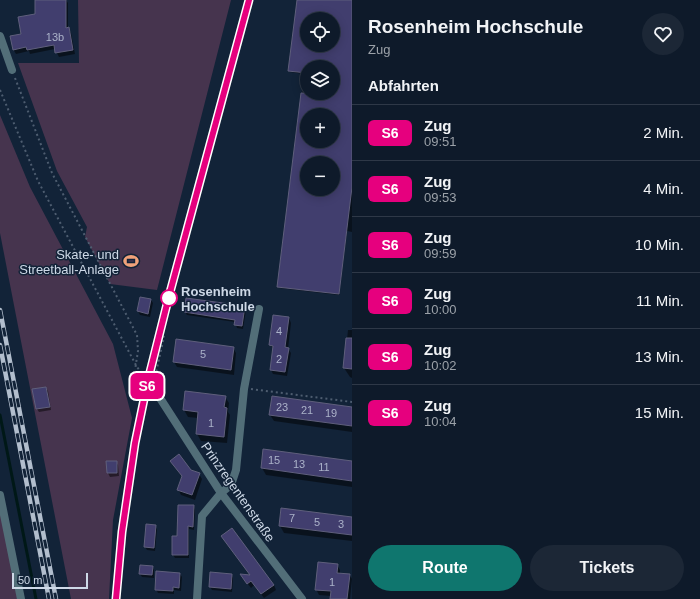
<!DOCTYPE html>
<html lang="de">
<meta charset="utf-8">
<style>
:root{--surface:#0e1a2a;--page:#1c2736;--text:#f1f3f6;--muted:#9ba1a8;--line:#2e3847;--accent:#0f766e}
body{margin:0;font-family:Arial,sans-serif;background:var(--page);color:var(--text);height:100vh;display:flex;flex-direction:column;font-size:15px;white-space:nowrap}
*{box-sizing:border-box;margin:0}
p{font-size:13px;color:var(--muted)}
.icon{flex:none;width:22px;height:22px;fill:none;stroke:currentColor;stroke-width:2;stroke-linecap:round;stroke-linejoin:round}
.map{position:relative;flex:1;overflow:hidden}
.drawer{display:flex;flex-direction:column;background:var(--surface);width:348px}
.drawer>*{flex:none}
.badge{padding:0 8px;border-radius:6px;font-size:14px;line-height:26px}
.controls{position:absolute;left:300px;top:12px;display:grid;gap:8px}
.controls a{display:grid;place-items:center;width:40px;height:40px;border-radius:50%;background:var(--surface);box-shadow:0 2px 10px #0003,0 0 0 1px var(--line);font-size:20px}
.scale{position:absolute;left:12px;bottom:10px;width:76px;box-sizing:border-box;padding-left:4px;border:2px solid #ced9e7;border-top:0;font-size:11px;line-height:14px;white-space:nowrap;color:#ced9e7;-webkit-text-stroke:3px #122338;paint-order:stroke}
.map>.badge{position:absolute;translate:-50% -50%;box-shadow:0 0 0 2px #fff}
h2{padding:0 16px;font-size:15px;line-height:36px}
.round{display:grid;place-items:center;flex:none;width:42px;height:42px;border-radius:21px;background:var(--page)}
.head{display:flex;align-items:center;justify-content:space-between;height:68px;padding:0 16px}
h1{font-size:19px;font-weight:700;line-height:30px}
.button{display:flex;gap:8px;margin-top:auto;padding:8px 16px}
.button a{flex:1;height:46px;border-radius:24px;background:var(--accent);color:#fff;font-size:16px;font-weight:700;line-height:46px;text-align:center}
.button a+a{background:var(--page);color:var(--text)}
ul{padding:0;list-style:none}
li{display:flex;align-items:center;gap:12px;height:56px;padding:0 16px;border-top:1px solid var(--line)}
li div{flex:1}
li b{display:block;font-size:15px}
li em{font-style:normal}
li .badge{min-width:44px;font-weight:700;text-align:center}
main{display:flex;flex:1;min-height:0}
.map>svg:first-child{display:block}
.green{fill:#46344e}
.shadow{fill:#0007;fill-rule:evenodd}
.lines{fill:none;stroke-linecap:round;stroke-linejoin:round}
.stream{stroke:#001817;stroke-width:3}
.building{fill:#413e6e;stroke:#5f5f7c;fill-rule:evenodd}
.path{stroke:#4e5d70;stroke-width:2;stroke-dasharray:2 3;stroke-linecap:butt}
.street{stroke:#526e78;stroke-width:8}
.rail-casing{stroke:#b2becd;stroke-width:4.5}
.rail{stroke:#122338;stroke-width:3;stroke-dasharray:9;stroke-linecap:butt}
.line-casing{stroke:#fff;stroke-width:9}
.line{stroke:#e6007e;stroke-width:6}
.stop-dot{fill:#fff;stroke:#e6007e;stroke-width:2}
.labels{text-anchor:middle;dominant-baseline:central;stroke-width:3;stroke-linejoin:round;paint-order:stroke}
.number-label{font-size:11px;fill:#abb2c9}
.poi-label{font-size:13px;fill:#ced9e7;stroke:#122338;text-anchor:end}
.stop-label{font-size:13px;font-weight:bold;fill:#ced9e7;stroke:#122338;text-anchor:start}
.street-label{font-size:13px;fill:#ced9e7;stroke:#122338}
</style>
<main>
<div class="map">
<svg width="352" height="599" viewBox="0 0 352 599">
<rect width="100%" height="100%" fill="#122338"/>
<g class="green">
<polygon points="78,0 231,0 157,290 110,284 85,237 87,227 57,171 18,63 79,63"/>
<polygon points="0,115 30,187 113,344 132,418 113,520 109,599 71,599 0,233"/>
<polygon points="0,495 21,599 0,599"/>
</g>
<g class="shadow">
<polygon points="36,0 66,0 68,3 68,28 71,33 75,54 59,57 55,49 30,54 29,51 16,54 13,49 36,15"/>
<path d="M 298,0 L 352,0 L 352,232 L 347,231 L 339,295 L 279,288 L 278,286 L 304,74 L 290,72 L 289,71 ZM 307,19 L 333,19 L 333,45 L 307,45 ZM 307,67 L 333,67 L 333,93 L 307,93 ZM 307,115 L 333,115 L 333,141 L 307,141 ZM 307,163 L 333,163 L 333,189 L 307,189 Z"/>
<polygon points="151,300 153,303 150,317 140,315 138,311"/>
<polygon points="244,307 246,310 243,329 237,328 235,322 187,315 185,312"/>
<polygon points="289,318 291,323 288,349 291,353 287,376 273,374 271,370 274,349 270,345"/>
<polygon points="348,330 352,330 352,378 350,377 344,368"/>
<polygon points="233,348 236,353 234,375 177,367 174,362"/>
<polygon points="46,388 48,391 51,410 39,412 37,409"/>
<polygon points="186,392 225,397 229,403 228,412 230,415 227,443 201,441 197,434 198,418 188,417 184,410"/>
<polygon points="352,408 352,432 274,421 270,415"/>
<polygon points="107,462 116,462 118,465 119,476 110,477 108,473"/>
<polygon points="352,462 352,487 266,475 262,468"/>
<polygon points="175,466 199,474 202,479 195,500 181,495 178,489 182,477"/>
<polygon points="193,506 195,510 194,530 189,529 189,558 175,558 173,555 178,537"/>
<polygon points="352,518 352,541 284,533 280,526"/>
<polygon points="155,526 157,529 155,551 147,550 145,547"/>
<polygon points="337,565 340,570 340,574 350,575 352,579 350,599 331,599 331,596 319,595 316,589"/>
<polygon points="140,566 152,567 154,570 154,578 142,577 140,574"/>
<polygon points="180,574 182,577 181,591 174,590 174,594 158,593 156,589"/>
<polygon points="231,575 233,578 232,592 212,590 210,587"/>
<polygon points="251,576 274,585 276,590 264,598 254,585 251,588 244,579"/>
</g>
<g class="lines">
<polyline class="stream" points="0,415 36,599"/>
</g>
<g class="building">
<polygon points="35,0 66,0 66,28 69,27 73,50 55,53 54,45 27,50 26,47 13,50 10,36 21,34 18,17 35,14"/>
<path d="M 297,0 L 352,0 L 352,187 L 339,294 L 277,287 L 301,93 L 333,93 L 333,67 L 307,67 L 307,73 L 288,71 ZM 307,19 L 333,19 L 333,45 L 307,45 ZM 307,115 L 333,115 L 333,141 L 307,141 ZM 307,163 L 333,163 L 333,189 L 307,189 Z"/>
<polygon points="140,297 151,299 148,314 137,311"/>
<polygon points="186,298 245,306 242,326 234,325 235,320 184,312"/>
<polygon points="273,315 289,317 285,347 289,348 285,372 270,370 273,346 269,345"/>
<polygon points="346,338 352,338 352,369 343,368"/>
<polygon points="176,339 234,347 231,370 173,362"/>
<polygon points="46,387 50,407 36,409 32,389"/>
<polygon points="185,391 226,396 224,407 227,408 224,437 196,434 198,412 183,410"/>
<polygon points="272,396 352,407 352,426 269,415"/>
<polygon points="263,449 352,461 352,481 261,468"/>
<polygon points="179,454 191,470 200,473 192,495 177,490 182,476 170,461"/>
<polygon points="106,461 117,461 117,473 107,473"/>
<polygon points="178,505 194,505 193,527 188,526 188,555 172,555 172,536 177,536"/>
<polygon points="281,508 352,517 352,535 279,526"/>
<polygon points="146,524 156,525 154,548 144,547"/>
<polygon points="232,528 274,585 261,594 251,581 247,584 240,574 250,575 221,536"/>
<polygon points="318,562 338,564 337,573 350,574 347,599 330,599 331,591 315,590"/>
<polygon points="140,565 153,566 152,575 139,574"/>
<polygon points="156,571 180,573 179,588 173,587 173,591 155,590"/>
<polygon points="210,572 232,574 231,589 209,587"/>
</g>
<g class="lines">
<g class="path">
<polyline points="15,78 52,173 137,335 138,351 135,370"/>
<polyline points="0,90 38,181 137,367 154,388"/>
<polyline points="153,386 164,337 162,336"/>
<polyline points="251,389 352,402"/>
</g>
<g class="street">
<polyline points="0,36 12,70"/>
<polyline points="158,395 221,493 302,599"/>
<polyline points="0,495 21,599"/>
<polyline points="197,599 202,516 221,493 231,485 236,470 244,389 259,309"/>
</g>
<g class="rail-casing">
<g id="rail">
<polyline points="0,310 56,599"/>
<polyline points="0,345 49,599"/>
<polyline points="116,599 122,532 135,443 148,380 169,297 249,0"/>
</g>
</g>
<use href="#rail" class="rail"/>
</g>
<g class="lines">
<g class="line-casing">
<polyline id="line" points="116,599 122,532 135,443 148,380 169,296 249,0"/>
</g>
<use href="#line" class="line"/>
</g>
<defs>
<g id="stadium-bare" transform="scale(1.2)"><path d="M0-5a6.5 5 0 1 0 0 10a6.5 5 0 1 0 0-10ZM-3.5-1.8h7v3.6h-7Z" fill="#f0a27a" stroke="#122338" stroke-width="2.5" paint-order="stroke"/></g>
</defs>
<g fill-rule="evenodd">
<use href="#stadium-bare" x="131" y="261"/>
</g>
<circle class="stop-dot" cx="169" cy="298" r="8"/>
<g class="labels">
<g class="number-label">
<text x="55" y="37">13b</text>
<text x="279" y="331">4</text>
<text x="203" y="354">5</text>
<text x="279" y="359">2</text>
<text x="282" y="407">23</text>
<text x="307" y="410">21</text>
<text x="331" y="413">19</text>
<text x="211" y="423">1</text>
<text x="274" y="460">15</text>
<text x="299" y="464">13</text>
<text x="324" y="467">11</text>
<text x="292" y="518">7</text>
<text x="317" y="522">5</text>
<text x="341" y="524">3</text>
<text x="332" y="582">1</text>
</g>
<g class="poi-label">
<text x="119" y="254">Skate- und<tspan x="119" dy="15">Streetball-Anlage</tspan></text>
</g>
<g class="stop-label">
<text x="181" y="291">Rosenheim<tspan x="181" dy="15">Hochschule</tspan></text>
</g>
<g class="street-label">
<text transform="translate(238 492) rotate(55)">Prinzregentenstraße</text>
</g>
</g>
</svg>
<div class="controls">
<a><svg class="icon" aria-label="locate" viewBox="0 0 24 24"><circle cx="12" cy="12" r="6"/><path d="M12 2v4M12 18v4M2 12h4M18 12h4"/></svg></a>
<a><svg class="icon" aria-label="layers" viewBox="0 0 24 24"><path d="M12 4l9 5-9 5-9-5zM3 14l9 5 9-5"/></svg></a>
<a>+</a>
<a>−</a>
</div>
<div class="scale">50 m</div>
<b class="badge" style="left:147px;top:386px;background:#e6007e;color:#fff">S6</b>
</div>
<section class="drawer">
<div class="head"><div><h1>Rosenheim Hochschule</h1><p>Zug</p></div><a class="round"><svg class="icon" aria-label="heart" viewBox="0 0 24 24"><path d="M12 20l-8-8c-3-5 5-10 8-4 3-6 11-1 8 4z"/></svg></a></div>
<h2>Abfahrten</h2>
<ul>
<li><span class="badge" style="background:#e6007e;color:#fff">S6</span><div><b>Zug</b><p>09:51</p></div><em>2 Min.</em></li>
<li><span class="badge" style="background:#e6007e;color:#fff">S6</span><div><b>Zug</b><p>09:53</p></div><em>4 Min.</em></li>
<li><span class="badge" style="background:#e6007e;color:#fff">S6</span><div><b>Zug</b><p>09:59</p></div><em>10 Min.</em></li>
<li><span class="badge" style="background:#e6007e;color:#fff">S6</span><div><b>Zug</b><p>10:00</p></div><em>11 Min.</em></li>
<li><span class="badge" style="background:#e6007e;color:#fff">S6</span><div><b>Zug</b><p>10:02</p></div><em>13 Min.</em></li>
<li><span class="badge" style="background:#e6007e;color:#fff">S6</span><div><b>Zug</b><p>10:04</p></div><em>15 Min.</em></li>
</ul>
<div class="button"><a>Route</a><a>Tickets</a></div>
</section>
</main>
